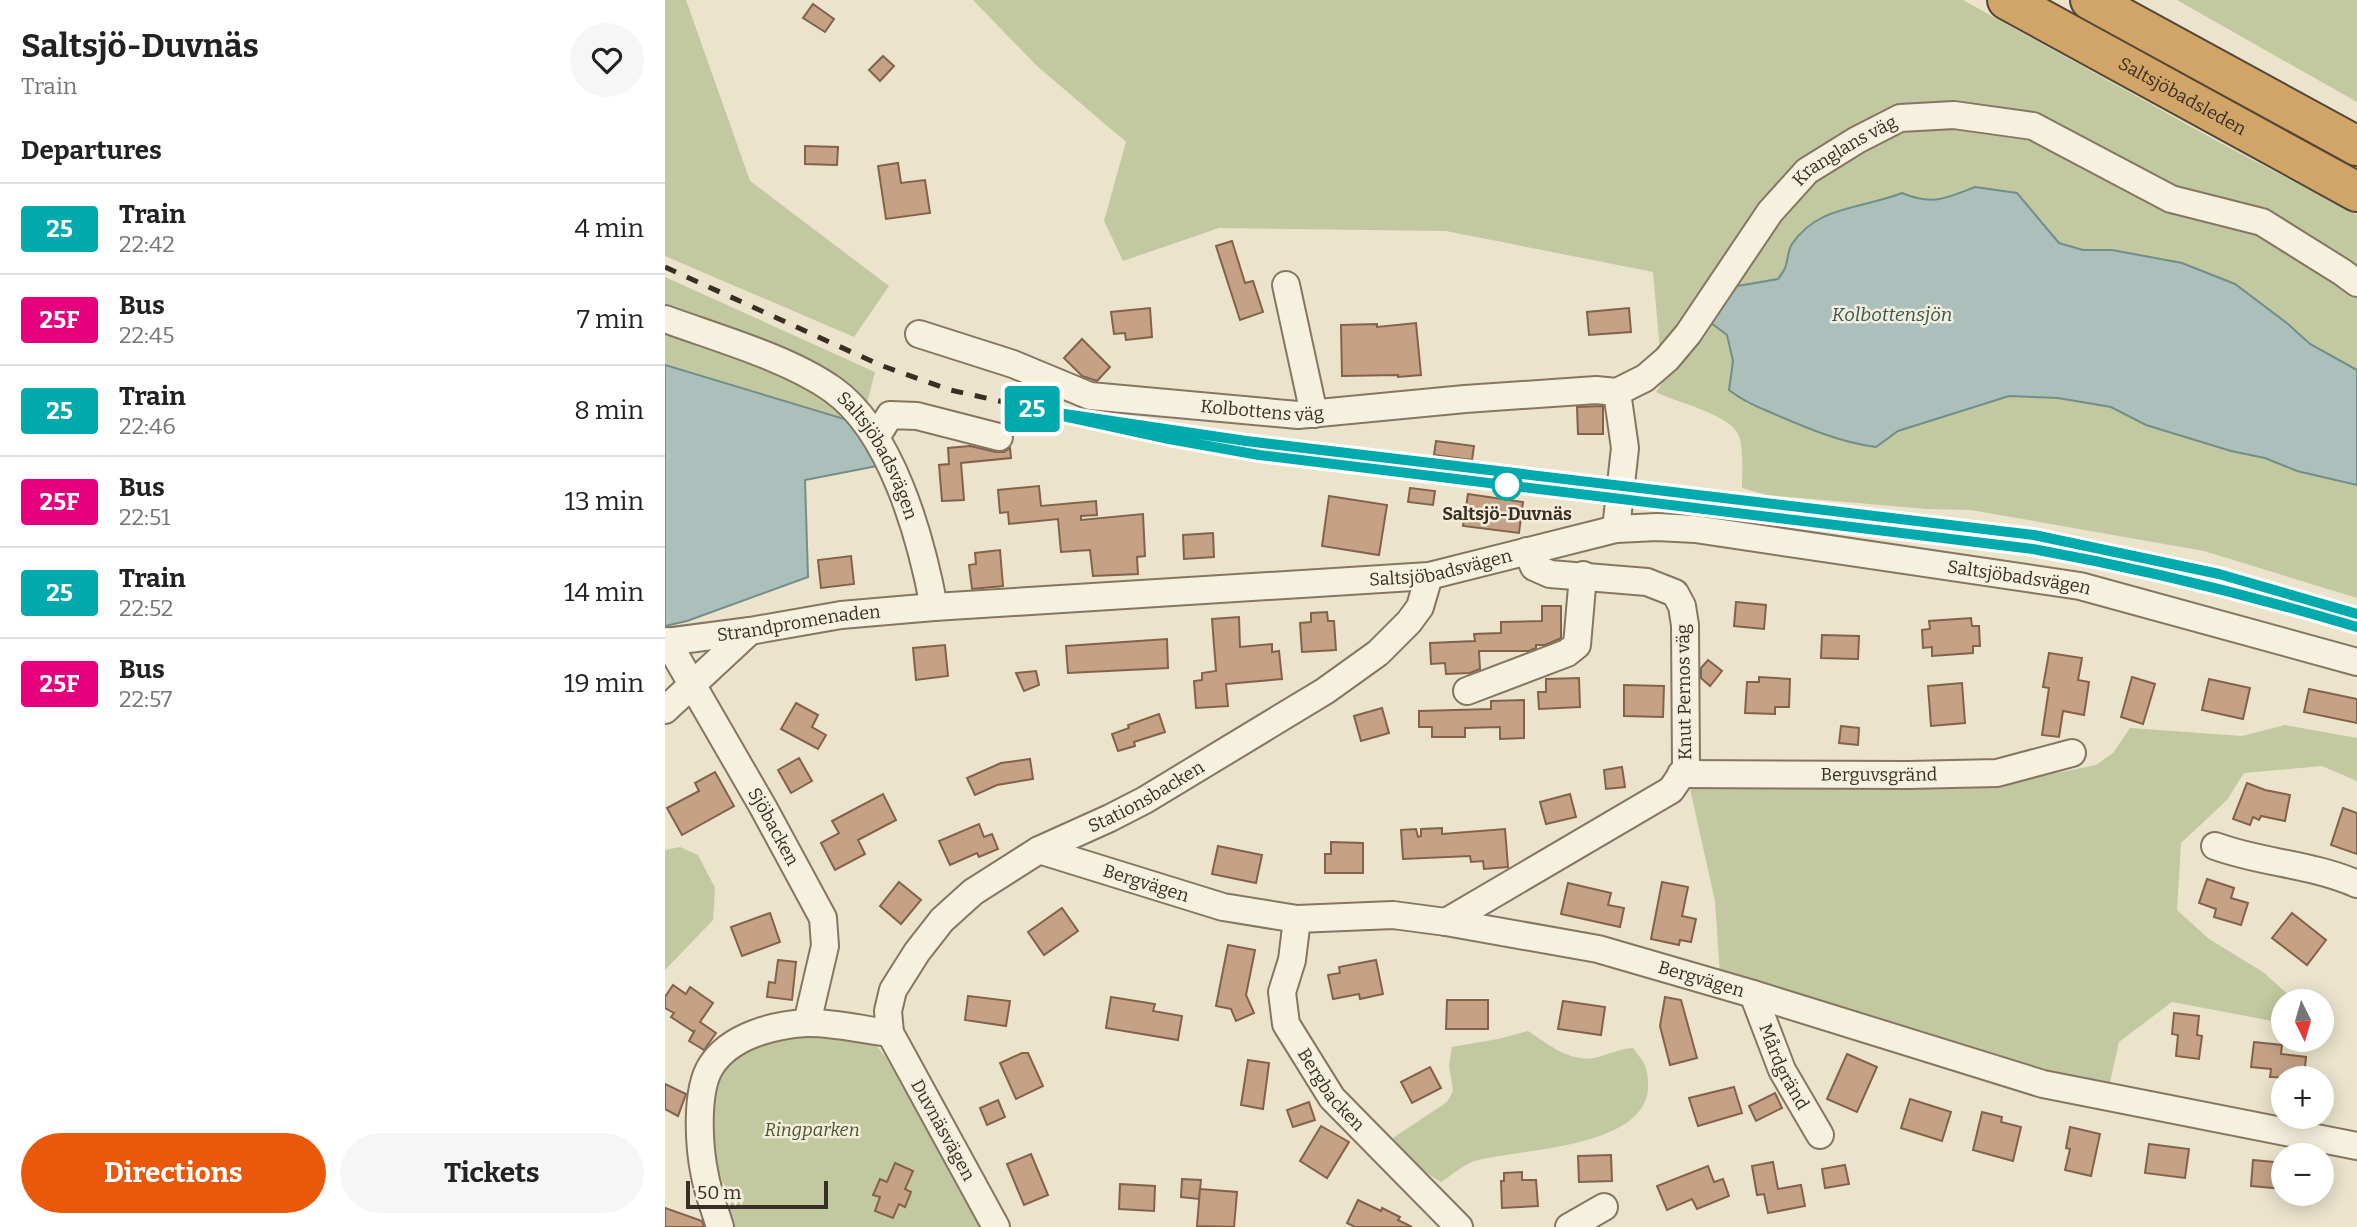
<!DOCTYPE html>
<meta charset="utf-8">
<style>
:root{--surface:#fff;--page:#f6f6f6;--text:#222;--muted:#767676;--line:#e0e0e0;--accent:#ea580c}
body{margin:0;font-family:Bitter,serif;background:var(--page);color:var(--text);height:100vh;display:flex;flex-direction:column;font-size:26px;white-space:nowrap}
*{box-sizing:border-box;margin:0}
p{font-size:23px;color:var(--muted)}
.icon{flex:none;width:38px;height:38px;fill:none;stroke:currentColor;stroke-width:2;stroke-linecap:round;stroke-linejoin:round}
.map{position:relative;flex:1;overflow:hidden}
.sheet{display:flex;flex-direction:column;background:var(--surface);width:665px}
.sheet>*{flex:none}
.badge{padding:0 14px;border-radius:5px;font-size:24px;line-height:46px}
.needle{width:46px;rotate:175deg}
.fabs{position:absolute;left:1606px;top:989px;display:grid;gap:14px}
.fabs a{display:grid;place-items:center;width:63px;height:63px;border-radius:50%;background:var(--surface);box-shadow:0 4px 18px #0003;font-size:35px}
.scale{position:absolute;left:21px;bottom:18px;width:142px;box-sizing:border-box;padding-left:7px;border:4px solid #392e23;border-top:0;font-size:19px;line-height:24px;white-space:nowrap;color:#392e23;-webkit-text-stroke:5px #f3eddb;paint-order:stroke}
.map>.badge{position:absolute;translate:-50% -50%;box-shadow:0 0 0 4px #fff}
h2{padding:0 21px;font-size:26px;line-height:63px}
.round{display:grid;place-items:center;flex:none;width:74px;height:74px;border-radius:37px;background:var(--page)}
.headline{display:flex;align-items:center;justify-content:space-between;height:119px;padding:0 21px}
h1{font-size:33px;font-weight:700;line-height:52px}
.action{display:flex;gap:14px;margin-top:auto;padding:14px 21px}
.action a{flex:1;height:80px;border-radius:42px;background:var(--accent);color:#fff;font-size:28px;font-weight:700;line-height:80px;text-align:center}
.action a+a{background:var(--page);color:var(--text)}
ul{padding:0;list-style:none}
li{display:flex;align-items:center;gap:21px;height:91px;padding:0 21px;border-top:2px solid var(--line)}
li div{flex:1}
li b{display:block;font-size:26px}
li em{font-style:normal}
li .badge{min-width:77px;font-weight:700;text-align:center}
main{display:flex;flex:1;min-height:0}
.map>svg:first-child{display:block}
.green{fill:#c2c8a0}
.water{fill:#abc0bb;stroke:#728e88;stroke-width:2}
.building{fill:#c5a286;stroke:#836249;stroke-width:2}
.lines{fill:none;stroke-linecap:round;stroke-linejoin:round}
.minor-casing{stroke:#867661;stroke-width:30}
.highway-casing{stroke:#554535;stroke-width:42}
.minor{stroke:#f6f0de;stroke-width:26}
.highway{stroke:#d0a567;stroke-width:38}
.rail{stroke:#392e23;stroke-width:5;stroke-dasharray:12 12;stroke-linecap:butt}
.line-casing{stroke:#fff;stroke-width:16}
.line{stroke:#00aaad;stroke-width:10}
.stop-dot{fill:#fff;stroke:#00aaad;stroke-width:3.5}
.labels{text-anchor:middle;dominant-baseline:central;stroke-width:5;stroke-linejoin:round;paint-order:stroke}
.street-label{font-size:18px;fill:#392e23;stroke:#f3eddb}
.stop-label{font-size:18px;font-weight:bold;fill:#392e23;stroke:#f3eddb}
.park-label{font-size:18px;font-style:italic;fill:#48532c;stroke:#f3eddb}
.water-label{font-size:19px;font-style:italic;fill:#345756;stroke:#f3eddb}
</style>
<main>
<section class="sheet">
<div class="headline"><div><h1>Saltsjö-Duvnäs</h1><p>Train</p></div><a class="round"><svg class="icon" aria-label="heart" viewBox="0 0 24 24"><path d="M12 20l-8-8c-3-5 5-10 8-4 3-6 11-1 8 4z"/></svg></a></div>
<h2>Departures</h2>
<ul>
<li><span class="badge" style="background:#00aaad;color:#fff">25</span><div><b>Train</b><p>22:42</p></div><em>4 min</em></li>
<li><span class="badge" style="background:#e6007e;color:#fff">25F</span><div><b>Bus</b><p>22:45</p></div><em>7 min</em></li>
<li><span class="badge" style="background:#00aaad;color:#fff">25</span><div><b>Train</b><p>22:46</p></div><em>8 min</em></li>
<li><span class="badge" style="background:#e6007e;color:#fff">25F</span><div><b>Bus</b><p>22:51</p></div><em>13 min</em></li>
<li><span class="badge" style="background:#00aaad;color:#fff">25</span><div><b>Train</b><p>22:52</p></div><em>14 min</em></li>
<li><span class="badge" style="background:#e6007e;color:#fff">25F</span><div><b>Bus</b><p>22:57</p></div><em>19 min</em></li>
</ul>
<div class="action"><a>Directions</a><a>Tickets</a></div>
</section>
<div class="map">
<svg width="1692" height="1227" viewBox="0 0 1692 1227">
<rect width="100%" height="100%" fill="#ebe3cc"/>
<g class="green">
<polygon points="0,0 21,0 85,181 224,286 189,337 0,256"/>
<polygon points="308,0 1298,0 1552,141 1692,215 1692,271 1512,193 1369,118 1239,110 1098,207 995,351 988,272 781,231 554,228 458,261 439,221 461,142 372,66"/>
<polygon points="1512,0 1692,0 1692,102"/>
<path d="M 1289,122 L 1365,135 L 1502,209 L 1600,238 L 1692,295 L 1692,370 L 1645,344 L 1623,324 L 1570,284 L 1517,263 L 1447,250 L 1418,250 L 1394,243 L 1374,217 L 1311,187 C 1281,198 1268,206 1237,193 C 1200,207 1148,206 1127,244 C 1123,250 1124,259 1121,265 C 1119,270 1116,275 1113,279 L 1061,288 L 1144,181 L 1238,125 Z"/>
<polygon points="0,277 210,372 201,407 0,307"/>
<path d="M 1046,323 L 1062,335 L 1081,403 L 1211,447 L 1233,431 L 1344,396 L 1393,398 L 1446,407 L 1481,425 L 1566,451 L 1600,458 L 1632,471 L 1692,485 L 1692,598 L 1539,551 L 1306,510 L 1261,509 L 1102,495 L 1077,488 C 1077,475 1079,445 1073,434 C 1062,413 1012,403 991,392 L 1031,335 Z"/>
<polygon points="0,328 127,375 196,424 0,365"/>
<polygon points="1620,725 1692,738 1692,781 1657,766 1579,773 1562,800 1516,843 1512,910 1544,939 1598,972 1627,998 1626,1001 1619,1001 1618,1023 1507,1002 1454,1042 1444,1087 1245,1034 1055,975 1050,901 1024,784 1332,785 1431,765 1448,753 1465,728 1577,736"/>
<polygon points="15,847 33,855 50,888 48,920 0,970 0,850"/>
<path d="M 138,1031 L 210,1044 L 220,1056 L 317,1227 L 69,1227 L 56,1178 L 48,1177 C 47,1140 36,1077 69,1051 C 78,1044 124,1035 138,1031 Z"/>
<path d="M 863,1031 C 883,1044 904,1062 929,1058 C 943,1055 953,1049 968,1048 C 980,1064 983,1066 983,1086 C 983,1148 856,1149 813,1160 C 800,1163 787,1175 776,1182 L 750,1166 L 728,1138 L 782,1102 L 788,1091 L 784,1065 L 787,1047 L 833,1039 Z"/>
</g>
<g class="water">
<path d="M 1310,187 L 1352,193 L 1394,243 L 1418,250 L 1447,250 L 1517,263 L 1570,284 L 1623,324 L 1645,344 L 1692,370 L 1692,485 L 1632,471 L 1600,458 L 1566,451 L 1481,425 L 1446,407 L 1393,398 L 1344,396 L 1233,431 L 1211,447 C 1174,442 1142,428 1107,413 C 1091,406 1078,401 1064,390 L 1068,361 L 1062,335 L 1046,323 L 1061,288 L 1113,279 C 1116,275 1120,270 1121,265 C 1123,258 1123,250 1127,244 C 1153,205 1197,209 1237,193 C 1268,206 1281,198 1310,187 Z"/>
<polygon points="0,365 196,424 212,466 140,480 143,577 22,621 0,626"/>
</g>
<g class="building">
<polygon points="148,4 169,19 160,32 138,18"/>
<polygon points="218,56 229,66 215,81 204,70"/>
<polygon points="140,146 173,147 172,165 140,164"/>
<polygon points="233,163 236,183 260,180 265,213 221,219 213,166"/>
<polygon points="567,241 580,283 588,281 598,312 575,320 551,246"/>
<polygon points="485,308 487,337 461,340 460,333 449,334 446,312"/>
<polygon points="964,308 966,332 924,335 922,312"/>
<polygon points="751,323 756,375 733,377 733,375 677,376 676,325 712,324 712,327"/>
<polygon points="417,339 445,367 432,381 417,376 399,358"/>
<polygon points="938,406 938,434 913,434 912,407"/>
<polygon points="771,441 809,446 807,460 769,455"/>
<polygon points="305,446 331,452 339,452 345,448 346,458 296,463 299,500 277,501 274,465 284,464 283,448"/>
<polygon points="374,486 376,506 431,501 432,515 416,516 416,520 478,514 480,556 472,557 473,574 428,576 425,550 396,552 393,519 344,524 343,512 335,513 333,490"/>
<polygon points="745,488 770,491 768,505 743,502"/>
<polygon points="803,494 858,502 854,533 798,526"/>
<polygon points="664,496 722,505 714,555 657,546"/>
<polygon points="548,533 549,557 519,559 518,535"/>
<polygon points="335,550 338,586 307,589 304,565 311,564 310,553"/>
<polygon points="186,556 189,584 156,588 153,560"/>
<polygon points="1071,602 1101,605 1099,629 1069,626"/>
<polygon points="877,606 896,606 896,638 894,639 880,645 871,645 871,648 864,651 814,651 815,669 805,673 781,674 780,663 766,664 765,643 810,641 809,634 836,633 836,622 877,621"/>
<polygon points="662,612 663,621 669,621 671,650 637,652 635,623 646,622 646,613"/>
<polygon points="574,617 575,647 607,644 607,652 614,651 617,679 561,684 563,706 531,708 529,681 537,680 537,673 551,671 547,619"/>
<polygon points="1306,618 1307,626 1314,626 1315,646 1308,646 1308,653 1267,656 1267,647 1258,648 1257,630 1265,629 1264,621"/>
<polygon points="1157,635 1194,636 1193,659 1156,658"/>
<polygon points="502,639 503,668 403,673 401,646"/>
<polygon points="280,645 283,676 251,680 248,648"/>
<polygon points="1384,653 1417,658 1413,680 1424,682 1419,715 1398,711 1394,737 1377,735 1384,688 1378,687"/>
<polygon points="1043,660 1057,671 1045,686 1036,678 1036,668"/>
<polygon points="371,671 374,685 359,691 351,673"/>
<polygon points="1094,677 1125,679 1124,707 1110,707 1110,714 1080,713 1082,682 1094,682"/>
<polygon points="1467,677 1490,684 1478,724 1456,717"/>
<polygon points="914,678 915,707 874,709 873,692 881,692 881,679"/>
<polygon points="1544,679 1585,688 1578,719 1537,710"/>
<polygon points="1297,683 1300,723 1266,726 1263,686"/>
<polygon points="959,685 999,686 998,717 959,716"/>
<polygon points="1644,689 1692,699 1692,723 1639,712"/>
<polygon points="859,700 859,738 835,739 835,727 800,728 800,737 767,737 767,727 754,727 754,711 826,709 826,701"/>
<polygon points="131,703 153,715 147,727 161,735 153,749 116,729"/>
<polygon points="717,708 724,733 696,741 689,716"/>
<polygon points="494,714 500,732 469,742 470,746 453,751 447,734 464,728 463,725"/>
<polygon points="1176,726 1194,728 1193,745 1174,743"/>
<polygon points="134,758 147,781 126,793 113,770"/>
<polygon points="365,759 368,779 332,785 310,795 302,778 336,763"/>
<polygon points="957,767 960,787 941,789 939,770"/>
<polygon points="50,772 69,806 17,835 2,808 34,791 30,783"/>
<polygon points="1582,783 1600,790 1625,795 1620,821 1596,816 1594,820 1588,817 1585,825 1568,819"/>
<polygon points="218,794 231,820 193,840 200,854 170,870 156,843 174,833 167,821"/>
<polygon points="905,794 911,817 881,824 875,802"/>
<polygon points="1678,808 1692,813 1692,854 1666,845"/>
<polygon points="314,824 319,837 327,834 333,849 314,857 312,853 285,865 274,841"/>
<polygon points="777,828 777,834 840,829 843,867 819,869 818,861 806,862 805,856 738,859 736,830 751,829 753,837 756,836 756,829"/>
<polygon points="666,842 698,843 698,873 660,873 660,854 666,854"/>
<polygon points="553,846 597,855 591,883 547,874"/>
<polygon points="1542,879 1569,888 1566,898 1583,903 1576,925 1549,917 1551,909 1534,903"/>
<polygon points="234,882 256,900 236,924 215,906"/>
<polygon points="997,882 1023,887 1017,916 1031,919 1026,942 1015,940 1014,945 986,939"/>
<polygon points="903,883 946,893 943,905 959,908 955,927 896,914"/>
<polygon points="397,908 413,931 379,955 363,932"/>
<polygon points="105,913 115,942 77,956 66,927"/>
<polygon points="1627,913 1661,940 1642,965 1607,938"/>
<polygon points="563,945 590,950 581,995 589,1013 571,1021 566,1009 551,1006"/>
<polygon points="113,960 131,962 127,1000 102,997 104,982 110,983"/>
<polygon points="711,960 718,994 695,999 694,994 668,999 663,975 675,973 674,967"/>
<polygon points="8,985 21,994 25,987 48,1003 35,1022 51,1033 39,1050 24,1041 30,1030 29,1032 6,1017 9,1013 0,1008 0,997"/>
<polygon points="303,996 345,1001 341,1026 300,1020"/>
<polygon points="446,997 490,1004 488,1011 517,1016 513,1040 441,1028"/>
<polygon points="1000,997 1016,1000 1032,1058 1005,1065 995,1026"/>
<polygon points="782,1000 823,1000 823,1029 781,1029"/>
<polygon points="898,1001 940,1007 936,1035 893,1029"/>
<polygon points="1509,1013 1534,1016 1532,1035 1537,1036 1534,1059 1511,1056 1513,1035 1507,1034"/>
<polygon points="1589,1042 1617,1045 1616,1054 1641,1057 1639,1078 1605,1077 1606,1069 1586,1067"/>
<polygon points="357,1053 363,1053 378,1086 351,1099 335,1063"/>
<polygon points="1182,1054 1212,1067 1192,1112 1162,1099"/>
<polygon points="583,1060 604,1063 598,1109 576,1105"/>
<polygon points="765,1067 776,1088 747,1103 736,1082"/>
<polygon points="0,1084 21,1094 13,1116 0,1109"/>
<polygon points="1069,1087 1077,1113 1033,1126 1024,1098"/>
<polygon points="1110,1093 1117,1108 1091,1121 1084,1106"/>
<polygon points="1245,1099 1286,1112 1277,1141 1236,1128"/>
<polygon points="333,1100 340,1117 322,1125 315,1108"/>
<polygon points="644,1102 650,1120 628,1127 622,1110"/>
<polygon points="1317,1112 1337,1117 1336,1122 1356,1127 1348,1161 1308,1150"/>
<polygon points="656,1126 684,1142 662,1178 635,1161"/>
<polygon points="1405,1127 1435,1134 1426,1176 1400,1170 1405,1149 1401,1148"/>
<polygon points="1484,1144 1524,1149 1520,1178 1480,1173"/>
<polygon points="366,1154 383,1195 359,1205 342,1164"/>
<polygon points="946,1155 947,1181 914,1182 913,1156"/>
<polygon points="1588,1160 1619,1163 1619,1189 1586,1186"/>
<polygon points="1108,1162 1113,1189 1136,1185 1140,1206 1103,1213 1099,1194 1092,1195 1087,1166"/>
<polygon points="230,1163 248,1171 240,1189 246,1192 240,1207 234,1204 228,1218 210,1211 215,1197 208,1195 215,1179 222,1182"/>
<polygon points="1180,1165 1184,1184 1160,1188 1157,1169"/>
<polygon points="1043,1166 1049,1182 1058,1179 1064,1196 1032,1209 1027,1199 1002,1210 992,1186"/>
<polygon points="857,1172 857,1180 871,1180 873,1206 837,1208 836,1181 839,1181 839,1173"/>
<polygon points="517,1179 536,1180 534,1199 516,1197"/>
<polygon points="455,1184 490,1186 489,1211 454,1209"/>
<polygon points="535,1189 572,1192 569,1227 532,1226"/>
<polygon points="693,1200 716,1211 717,1208 735,1217 733,1220 747,1227 690,1227 682,1223"/>
<polygon points="0,1208 37,1221 39,1227 0,1227"/>
</g>
<g class="lines">
<g class="minor-casing">
<g id="minor">
<polyline points="621,285 649,414"/>
<path id="s1" d="M 0,319 C 52,338 123,358 167,389 C 227,431 256,538 269,607"/>
<path id="s2" d="M 254,334 L 348,364 L 425,396 L 633,415 L 800,399 L 931,390 L 952,392"/>
<polyline points="212,436 225,415 252,416 334,437"/>
<path id="s3" d="M 951,529 L 960,448 L 952,392 L 980,378 L 1002,359 L 1023,334 L 1105,212 L 1142,171 L 1192,140 L 1235,118 L 1289,115 L 1368,126 L 1506,199 L 1597,222 L 1677,272 L 1692,283"/>
<path id="s4" d="M 2,641 L 98,807 L 158,918 L 160,946 L 142,1023"/>
<path id="s5" d="M 0,642 L 85,631 L 176,615 L 269,607 L 764,576 L 951,529 L 992,527 L 1030,529 L 1415,586 L 1692,662"/>
<polyline points="802,691 902,653 912,645 918,575"/>
<polyline points="0,710 85,631"/>
<path id="s6" d="M 1016,774 L 1243,775 L 1332,773 L 1407,753"/>
<path d="M 1550,846 C 1596,863 1647,864 1692,884"/>
<path id="s7" d="M 374,850 L 558,907 L 632,919 L 728,915 L 781,922 L 933,949 L 1088,994 L 1378,1084 L 1692,1146"/>
<path id="s8" d="M 632,919 L 627,960 L 617,992 L 621,1024 L 667,1098 L 794,1227"/>
<polyline points="781,922 1006,790 1021,768 1020,625 1017,606 1010,593 982,582 885,574 869,567 862,551"/>
<path id="s9" d="M 1088,994 L 1117,1070 L 1155,1135"/>
<path d="M 55,1227 C 50,1210 43,1193 40,1176 C 34,1148 30,1091 46,1066 C 65,1036 108,1025 141,1023 C 168,1022 198,1030 225,1033"/>
<path id="s10" d="M 331,1227 L 225,1033 L 223,1011 L 228,990 L 252,952 L 277,920 L 308,892 L 374,850 L 445,818 L 480,800 L 660,691 L 713,653 L 744,622 L 755,607 L 764,576"/>
<polyline points="904,1227 939,1207"/>
</g>
</g>
<g class="highway-casing">
<g id="highway">
<path id="s11" d="M 1342,0 L 1692,192"/>
<polyline points="1425,0 1692,146"/>
</g>
</g>
<use href="#minor" class="minor"/>
<use href="#highway" class="highway"/>
<g class="rail">
<path d="M 0,267 L 215,365 L 285,390 L 504,439 L 594,455 L 1368,549 C 1478,568 1585,595 1692,627"/>
<polyline points="539,435 1042,498 1369,535 1446,550 1554,574 1692,614"/>
</g>
</g>
<g class="lines">
<g class="line-casing">
<path id="line" d="M 1692,614 L 1554,574 L 1369,535 L 581,441 L 366,409 L 504,439 L 594,455 L 1368,549 C 1478,569 1585,595 1692,627"/>
</g>
<use href="#line" class="line"/>
</g>
<circle class="stop-dot" cx="842" cy="485" r="14"/>
<g class="labels">
<g class="street-label">
<text stroke="none"><textPath href="#s11" startOffset="200">Saltsjöbadsleden</textPath></text>
<text stroke="none"><textPath href="#s3" startOffset="476">Kranglans väg</textPath></text>
<text stroke="none"><textPath href="#s2" startOffset="355">Kolbottens väg</textPath></text>
<text stroke="none"><textPath href="#s1" startOffset="264">Saltsjöbadsvägen</textPath></text>
<text stroke="none"><textPath href="#s5" startOffset="780">Saltsjöbadsvägen</textPath></text>
<text stroke="none"><textPath href="#s5" startOffset="1367">Saltsjöbadsvägen</textPath></text>
<text stroke="none"><textPath href="#s5" startOffset="135">Strandpromenaden</textPath></text>
<text transform="translate(1019 692) rotate(-91)">Knut Pernos väg</text>
<text stroke="none"><textPath href="#s6" startOffset="198">Berguvsgränd</textPath></text>
<text stroke="none"><textPath href="#s10" startOffset="590">Stationsbacken</textPath></text>
<text stroke="none"><textPath href="#s4" startOffset="214">Sjöbacken</textPath></text>
<text stroke="none"><textPath href="#s7" startOffset="112">Bergvägen</textPath></text>
<text stroke="none"><textPath href="#s7" startOffset="679">Bergvägen</textPath></text>
<text stroke="none"><textPath href="#s9" startOffset="79">Mårdgränd</textPath></text>
<text stroke="none"><textPath href="#s8" startOffset="187">Bergbacken</textPath></text>
<text transform="translate(278 1130) rotate(61)">Duvnäsvägen</text>
</g>
<g class="stop-label">
<text x="842" y="514">Saltsjö-Duvnäs</text>
</g>
<g class="park-label">
<text x="147" y="1130">Ringparken</text>
</g>
<g class="water-label">
<text x="1227" y="314">Kolbottensjön</text>
</g>
</g>
</svg>
<div class="fabs">
<a><svg class="needle" viewBox="-14 -14 28 28"><path d="M0-13l5 13h-10z" fill="#e53935"/><path d="M0 13l5-13h-10z" fill="#767676"/></svg></a>
<a>+</a>
<a>−</a>
</div>
<div class="scale">50 m</div>
<b class="badge" style="left:367px;top:409px;background:#00aaad;color:#fff">25</b>
</div>
</main>
